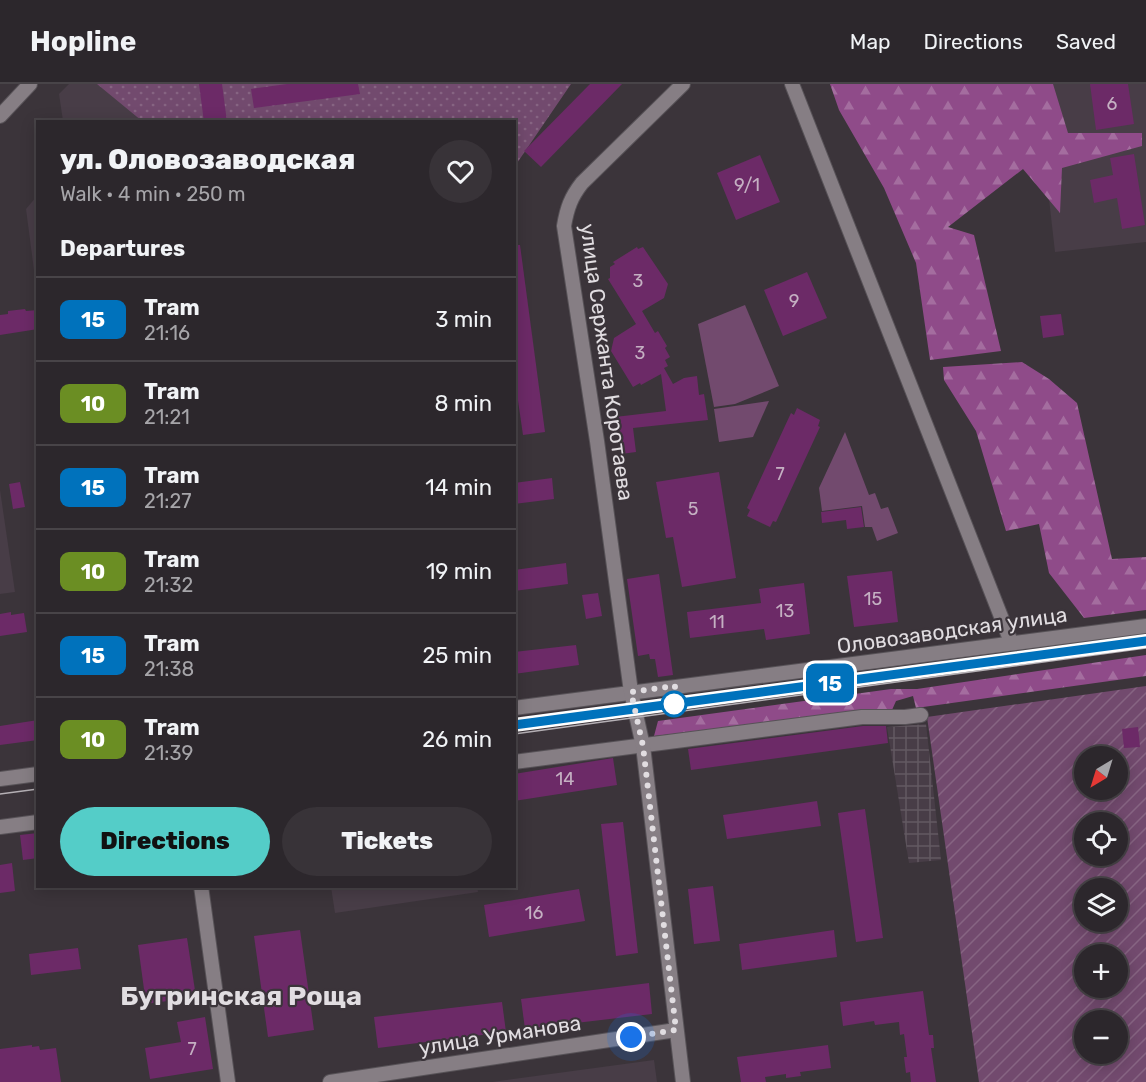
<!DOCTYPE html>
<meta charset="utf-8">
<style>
:root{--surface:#2c272c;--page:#383338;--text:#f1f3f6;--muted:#a6a5a9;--line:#484448;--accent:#54cdc8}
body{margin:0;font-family:Rubik,sans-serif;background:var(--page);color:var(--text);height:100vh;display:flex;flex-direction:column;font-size:22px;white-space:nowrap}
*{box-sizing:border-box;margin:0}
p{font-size:20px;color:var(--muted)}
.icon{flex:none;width:33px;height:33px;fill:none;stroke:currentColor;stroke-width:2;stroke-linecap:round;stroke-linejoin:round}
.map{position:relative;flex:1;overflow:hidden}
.panel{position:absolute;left:36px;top:36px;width:480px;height:768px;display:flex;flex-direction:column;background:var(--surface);border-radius:0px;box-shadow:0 3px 15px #0003,0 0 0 2px var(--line)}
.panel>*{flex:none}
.badge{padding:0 12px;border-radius:9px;font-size:21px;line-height:39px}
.needle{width:39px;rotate:218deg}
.buttons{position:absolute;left:1074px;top:662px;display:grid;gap:12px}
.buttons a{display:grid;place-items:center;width:54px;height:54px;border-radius:50%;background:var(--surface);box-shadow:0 3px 15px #0003,0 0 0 2px var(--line);font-size:30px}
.you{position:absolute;width:30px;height:30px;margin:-15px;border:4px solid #fff;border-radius:50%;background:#1a73e8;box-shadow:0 0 0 9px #1a73e833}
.map>.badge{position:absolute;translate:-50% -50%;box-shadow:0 0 0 3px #fff}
h2{padding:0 24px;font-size:22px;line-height:54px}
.round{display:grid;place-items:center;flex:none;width:63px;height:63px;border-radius:32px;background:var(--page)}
.headline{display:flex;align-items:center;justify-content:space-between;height:102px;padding:0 24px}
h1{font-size:28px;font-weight:800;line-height:45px}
.cta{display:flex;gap:12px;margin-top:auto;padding:12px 24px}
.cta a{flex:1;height:69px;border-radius:36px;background:var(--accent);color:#111;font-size:24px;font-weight:800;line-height:69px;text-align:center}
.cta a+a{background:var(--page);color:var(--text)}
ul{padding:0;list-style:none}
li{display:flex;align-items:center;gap:18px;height:84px;padding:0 24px;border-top:2px solid var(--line)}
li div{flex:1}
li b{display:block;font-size:22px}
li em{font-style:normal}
li .badge{min-width:66px;font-weight:700;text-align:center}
header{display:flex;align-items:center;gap:36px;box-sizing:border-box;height:84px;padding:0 30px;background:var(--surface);border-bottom:2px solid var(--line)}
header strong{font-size:28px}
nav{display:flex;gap:33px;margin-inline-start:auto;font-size:21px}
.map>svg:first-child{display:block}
.built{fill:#483d47}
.industrial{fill:url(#industrial-grid)}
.grass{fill:url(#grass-dots)}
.forest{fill:url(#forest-firs)}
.park{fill:#724a6e}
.garden{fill:url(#garden-furrows);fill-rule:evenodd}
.building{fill:#6c2a67}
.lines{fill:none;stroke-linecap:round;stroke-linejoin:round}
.minor-casing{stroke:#575257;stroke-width:16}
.minor{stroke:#867e84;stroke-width:14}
.tram{stroke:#b5b0b5;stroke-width:1.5}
.line-casing{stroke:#fff;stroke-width:14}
.line{stroke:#0072bc;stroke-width:9}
.walk{stroke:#e1dde1;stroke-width:6;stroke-dasharray:0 10.8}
.stop-dot{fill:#fff;stroke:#0072bc;stroke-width:3}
.labels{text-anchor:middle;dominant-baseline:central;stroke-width:4.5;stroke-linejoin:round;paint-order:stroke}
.number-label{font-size:18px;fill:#c4b0c2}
.street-label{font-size:21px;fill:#e1dde1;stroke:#3b343a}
.district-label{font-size:27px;font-weight:bold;fill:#e1dde1;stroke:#3b343a}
</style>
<header>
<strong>Hopline</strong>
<nav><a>Map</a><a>Directions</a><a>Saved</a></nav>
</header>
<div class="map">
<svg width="1146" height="998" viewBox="0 0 1146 998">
<defs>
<pattern id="industrial-grid" width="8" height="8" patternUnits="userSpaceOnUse" patternTransform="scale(1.5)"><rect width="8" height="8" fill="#483d47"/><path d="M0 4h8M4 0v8" fill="none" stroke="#625961"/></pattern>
<pattern id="grass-dots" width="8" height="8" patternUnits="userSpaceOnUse" patternTransform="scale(1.5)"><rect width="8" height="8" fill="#724a6e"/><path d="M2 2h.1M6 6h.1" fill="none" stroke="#866482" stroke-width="1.8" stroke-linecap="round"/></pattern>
<pattern id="forest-firs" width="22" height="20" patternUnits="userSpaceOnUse" patternTransform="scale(1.5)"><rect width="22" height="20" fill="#8f4b89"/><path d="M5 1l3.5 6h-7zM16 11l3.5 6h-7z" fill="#a46d9f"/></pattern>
<pattern id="garden-furrows" width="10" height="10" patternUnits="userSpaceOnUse" patternTransform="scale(1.5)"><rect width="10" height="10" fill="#724a6e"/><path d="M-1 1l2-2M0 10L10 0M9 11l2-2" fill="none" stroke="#866482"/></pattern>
</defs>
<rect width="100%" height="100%" fill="#3b343a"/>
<g class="built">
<polygon points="69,0 164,0 172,37 63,37 59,10"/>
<polygon points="1036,0 1146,0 1146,158 1055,168"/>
<polygon points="37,112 37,198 35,194 26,125"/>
<polygon points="0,406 15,508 0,510"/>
<polygon points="477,802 478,808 335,829 331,803"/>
<polygon points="654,976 657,998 492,998"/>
</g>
<polygon class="industrial" points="926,640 941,776 909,779 887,643"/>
<polygon class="grass" points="97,0 571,0 515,82 514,38 142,37"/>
<g class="forest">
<polygon points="830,0 1053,0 1068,49 1142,49 1142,62 1062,84 1060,129 1023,85 948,143 974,151 1001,267 930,276 916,179 884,104 839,26"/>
<polygon points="1022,278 1049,295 1077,319 1112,475 1146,473 1146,526 1084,534 1049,489 1039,440 1006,447 976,347 944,296 943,283"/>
<polygon points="1146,571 1146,592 916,624 913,612 896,617 892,626 654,652 658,637 891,605 917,605"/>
</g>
<g class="park">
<polygon points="745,221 779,302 735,320 714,323 698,240"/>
<polygon points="769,317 753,353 719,358 714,325"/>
<polygon points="845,348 869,411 875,409 881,425 888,423 898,449 877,457 872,443 865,443 862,422 822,427 819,404"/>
</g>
<path class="garden" d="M 1146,602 L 1146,998 L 979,998 L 927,633 ZM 1084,672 L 1118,672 L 1118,705 L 1084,705 ZM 1084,738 L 1118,738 L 1118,771 L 1084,771 ZM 1084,804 L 1118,804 L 1118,837 L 1084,837 ZM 1084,870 L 1118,870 L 1118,903 L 1084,903 ZM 1084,936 L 1118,936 L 1118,969 L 1084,969 Z"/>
<g class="building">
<polygon points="199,0 222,0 227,38 204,38"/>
<polygon points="287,0 358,0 360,10 254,24 251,5"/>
<polygon points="590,0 622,0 541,83 524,67"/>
<polygon points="1090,0 1128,0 1134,40 1096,46"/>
<polygon points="1134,70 1145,141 1122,145 1117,114 1094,119 1090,96 1113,91 1110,74"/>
<polygon points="760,71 780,118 736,136 717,89"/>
<polygon points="514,161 520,161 545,348 523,351 514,289"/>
<polygon points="637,163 638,165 643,163 668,200 664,214 642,227 655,249 658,247 667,262 665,264 670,273 665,276 668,282 664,284 673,300 684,294 697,292 699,311 704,310 708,336 633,344 636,368 621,370 615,333 666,327 661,290 641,301 640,299 633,303 611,267 614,254 636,240 608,195 610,194 610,183 615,180 613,178"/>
<polygon points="807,188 827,234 783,252 764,206"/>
<polygon points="25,225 26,227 38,226 38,245 0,251 0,231 8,230 8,227"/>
<polygon points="1061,230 1064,251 1043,254 1040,232"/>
<polygon points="797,324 820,336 818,342 820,343 776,438 773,437 770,443 747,432 750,426 747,424 791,329 794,331"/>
<polygon points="719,388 736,494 682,503 673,453 666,454 656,398"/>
<polygon points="552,394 554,415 514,420 514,399"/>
<polygon points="20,398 25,423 13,425 9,400"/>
<polygon points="861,423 864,443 847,445 846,436 822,439 821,428"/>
<polygon points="566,479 568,500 514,507 514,486"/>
<polygon points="892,487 898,538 854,543 847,492"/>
<polygon points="659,490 673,591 658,593 655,575 650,575 649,570 638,572 627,495"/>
<polygon points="804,499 810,550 766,556 764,545 690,554 687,528 761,519 759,505"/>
<polygon points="598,509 602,532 586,535 582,511"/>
<polygon points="11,528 11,531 24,529 27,548 0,552 0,530"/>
<polygon points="576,561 579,581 514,590 514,568"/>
<polygon points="38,636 38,656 0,661 0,642"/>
<polygon points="863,642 886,642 888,659 691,686 688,665"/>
<polygon points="1138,643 1140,663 1124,664 1122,645"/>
<polygon points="613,674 617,701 514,717 514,690"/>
<polygon points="817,717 821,742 727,755 723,731"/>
<polygon points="865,725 883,854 856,858 838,729"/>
<polygon points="623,738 638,869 616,872 601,740"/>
<polygon points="38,749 38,774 23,776 20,751"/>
<polygon points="12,779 15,807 0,809 0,781"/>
<polygon points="713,802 720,857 694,860 688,805"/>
<polygon points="579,805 585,837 489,853 484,821"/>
<polygon points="300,846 314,946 268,953 254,852"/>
<polygon points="834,846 837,873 742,886 739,860"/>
<polygon points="187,854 196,913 146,920 138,861"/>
<polygon points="78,864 81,885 31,891 29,870"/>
<polygon points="649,899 652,930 525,945 521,915"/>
<polygon points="923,907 929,951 933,951 934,964 931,964 936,998 911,998 910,988 906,989 904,973 907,973 904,950 900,951 899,938 875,941 874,937 843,942 840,918"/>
<polygon points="502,918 506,948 378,964 374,933"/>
<polygon points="205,933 213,985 150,995 145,964 181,958 177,938"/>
<polygon points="32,961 32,963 39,962 40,966 56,964 61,998 0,998 0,965"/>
<polygon points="828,961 831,984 800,988 801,992 786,994 786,990 765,993 766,998 741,998 737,973"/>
</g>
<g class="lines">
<g class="minor-casing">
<g id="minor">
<polyline points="792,0 1011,558"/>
<polyline points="0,32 30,0"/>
<polyline points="514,624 1146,542"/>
<polyline points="514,678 862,633 905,633 921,631"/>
<polyline points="0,695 38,690"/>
<polyline points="0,743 38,738"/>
<polyline points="201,802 228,998"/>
<polyline points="330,998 676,946"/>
<path d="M 683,998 L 643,662 L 631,608 L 597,357 L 564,142 C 567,124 571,113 582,99 L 683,0"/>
</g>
</g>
<use href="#minor" class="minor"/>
<g class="tram">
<polyline points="514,641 759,609"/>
<polyline points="514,650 1146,564"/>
<polyline points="0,710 38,705"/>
</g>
</g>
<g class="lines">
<g class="line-casing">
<polyline id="line" points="514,641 1146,557"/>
</g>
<use href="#line" class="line"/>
<polyline class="walk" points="631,953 676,946 643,662 631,608 675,602 674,620"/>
</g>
<circle class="stop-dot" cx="674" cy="620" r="12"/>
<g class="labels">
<g class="number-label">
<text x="1112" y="20">6</text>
<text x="747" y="101">9/1</text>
<text x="638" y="197">3</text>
<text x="794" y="217">9</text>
<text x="640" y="269">3</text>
<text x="780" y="390">7</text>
<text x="693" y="425">5</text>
<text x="873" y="515">15</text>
<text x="785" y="527">13</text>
<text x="717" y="538">11</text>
<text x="565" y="695">14</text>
<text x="534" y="829">16</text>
<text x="192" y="965">7</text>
</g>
<g class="street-label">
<text transform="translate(607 278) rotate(82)">улица Сержанта Коротаева</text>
<text transform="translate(952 546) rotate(-8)">Оловозаводская улица</text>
<text transform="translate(500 951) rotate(-9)">улица Урманова</text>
</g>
<g class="district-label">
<text x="241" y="912">Бугринская Роща</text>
</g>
</g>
</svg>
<div class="buttons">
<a><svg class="needle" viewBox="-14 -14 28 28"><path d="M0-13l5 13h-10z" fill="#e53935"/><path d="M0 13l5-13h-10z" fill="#a6a5a9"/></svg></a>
<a><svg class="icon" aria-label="locate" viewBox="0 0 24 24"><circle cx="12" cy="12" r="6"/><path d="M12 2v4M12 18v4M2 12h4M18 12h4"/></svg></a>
<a><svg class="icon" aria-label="layers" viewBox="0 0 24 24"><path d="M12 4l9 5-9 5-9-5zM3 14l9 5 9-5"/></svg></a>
<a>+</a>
<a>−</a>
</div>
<div class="you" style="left:631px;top:953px"></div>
<b class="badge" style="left:830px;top:599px;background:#0072bc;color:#fff">15</b>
<section class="panel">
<div class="headline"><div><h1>ул. Оловозаводская</h1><p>Walk · 4 min · 250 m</p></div><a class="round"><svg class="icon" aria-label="heart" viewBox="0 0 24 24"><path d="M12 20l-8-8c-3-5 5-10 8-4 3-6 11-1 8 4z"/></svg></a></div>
<h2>Departures</h2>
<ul>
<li><span class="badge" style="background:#0072bc;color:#fff">15</span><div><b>Tram</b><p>21:16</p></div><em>3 min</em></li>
<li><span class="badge" style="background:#6b8e23;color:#fff">10</span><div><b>Tram</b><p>21:21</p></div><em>8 min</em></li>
<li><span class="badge" style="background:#0072bc;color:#fff">15</span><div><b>Tram</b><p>21:27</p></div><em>14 min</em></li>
<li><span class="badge" style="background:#6b8e23;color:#fff">10</span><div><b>Tram</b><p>21:32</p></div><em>19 min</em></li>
<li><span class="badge" style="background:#0072bc;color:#fff">15</span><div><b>Tram</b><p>21:38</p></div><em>25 min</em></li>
<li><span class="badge" style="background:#6b8e23;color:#fff">10</span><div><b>Tram</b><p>21:39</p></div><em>26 min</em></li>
</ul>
<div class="cta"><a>Directions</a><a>Tickets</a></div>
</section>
</div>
